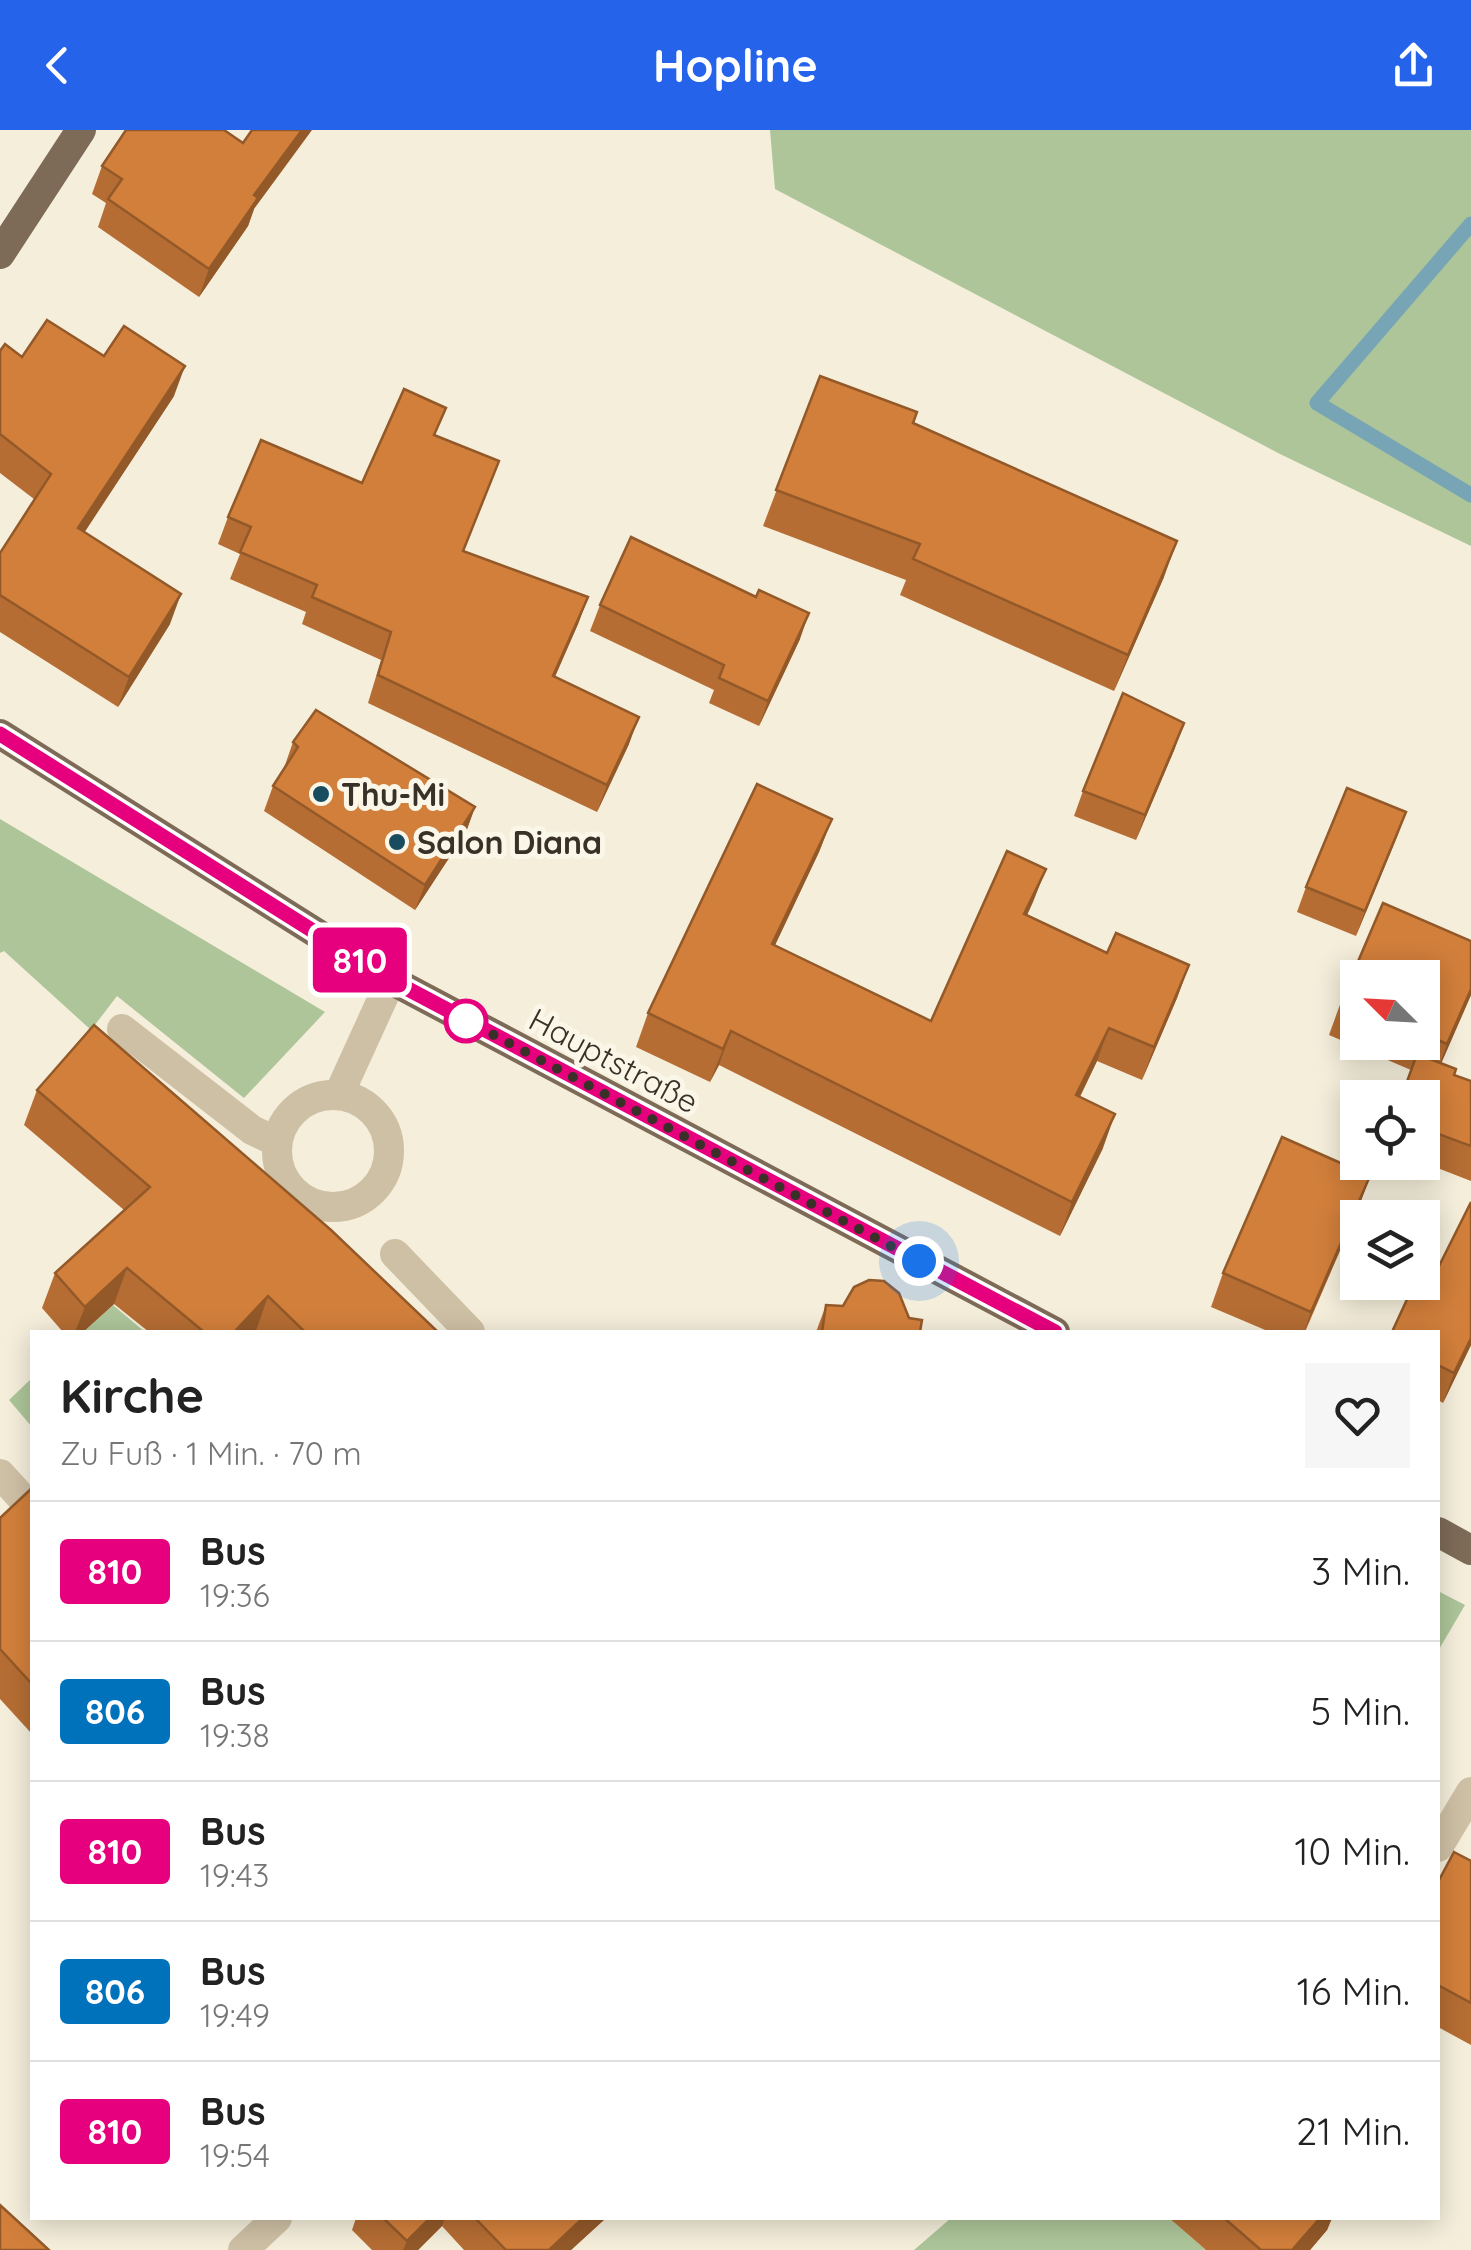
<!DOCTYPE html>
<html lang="de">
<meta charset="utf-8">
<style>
:root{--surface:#fff;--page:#f6f6f6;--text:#222;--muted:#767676;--line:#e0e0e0;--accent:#2563eb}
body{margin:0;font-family:Quicksand,sans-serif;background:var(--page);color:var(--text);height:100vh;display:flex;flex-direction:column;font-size:38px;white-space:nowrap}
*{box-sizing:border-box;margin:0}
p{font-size:32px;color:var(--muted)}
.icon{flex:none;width:55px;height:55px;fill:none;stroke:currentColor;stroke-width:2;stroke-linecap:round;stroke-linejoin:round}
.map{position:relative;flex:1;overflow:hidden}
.sheet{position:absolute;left:30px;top:1200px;width:1410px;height:890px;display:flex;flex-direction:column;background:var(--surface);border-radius:0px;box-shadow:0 5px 25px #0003}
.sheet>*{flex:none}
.badge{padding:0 20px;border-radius:8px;font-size:35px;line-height:65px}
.needle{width:65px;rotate:294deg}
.buttons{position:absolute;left:1340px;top:830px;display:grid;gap:20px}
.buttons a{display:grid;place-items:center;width:100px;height:100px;border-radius:0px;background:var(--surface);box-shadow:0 5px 25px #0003;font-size:50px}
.you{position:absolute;width:50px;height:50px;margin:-25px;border:8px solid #fff;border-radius:50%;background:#1a73e8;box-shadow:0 0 0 15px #1a73e833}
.map>.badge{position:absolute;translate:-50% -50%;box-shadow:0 0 0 5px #fff}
.round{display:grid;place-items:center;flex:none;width:105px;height:105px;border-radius:0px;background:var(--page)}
.head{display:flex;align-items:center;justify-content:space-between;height:170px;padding:0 30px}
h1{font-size:48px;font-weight:800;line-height:75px}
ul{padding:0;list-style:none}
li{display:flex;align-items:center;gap:30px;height:140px;padding:0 30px;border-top:2px solid var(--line)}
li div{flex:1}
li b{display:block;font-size:38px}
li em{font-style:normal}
li .badge{min-width:110px;font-weight:700;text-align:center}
header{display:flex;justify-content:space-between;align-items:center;height:130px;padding:0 30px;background:var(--accent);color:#fff;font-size:45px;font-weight:800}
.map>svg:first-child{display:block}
.green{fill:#adc599}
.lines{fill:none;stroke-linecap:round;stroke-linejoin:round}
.stream{stroke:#77a5b5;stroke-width:15}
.minor{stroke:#cec0a5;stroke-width:30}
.major{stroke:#7d6b57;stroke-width:30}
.wall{fill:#b56d33;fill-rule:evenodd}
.shaded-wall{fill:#935929}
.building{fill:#d27f3b;stroke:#935929;stroke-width:2.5}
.line-casing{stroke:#fff;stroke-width:22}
.line{stroke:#e6007e;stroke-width:15}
.walk{stroke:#393127;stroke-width:10;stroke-dasharray:0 18}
.poi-dot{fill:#184c5f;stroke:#fbf7e8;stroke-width:4}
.stop-dot{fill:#fff;stroke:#e6007e;stroke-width:5}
.labels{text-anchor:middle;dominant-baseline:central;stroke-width:10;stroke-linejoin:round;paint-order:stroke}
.poi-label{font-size:32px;font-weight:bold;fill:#393127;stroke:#fbf7e8;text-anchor:start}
.street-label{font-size:32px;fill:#393127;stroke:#fbf7e8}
</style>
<header><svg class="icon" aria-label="back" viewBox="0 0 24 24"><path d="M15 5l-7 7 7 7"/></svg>Hopline<svg class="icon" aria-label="share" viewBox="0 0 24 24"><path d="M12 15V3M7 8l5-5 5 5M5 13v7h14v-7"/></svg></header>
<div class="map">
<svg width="1471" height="2120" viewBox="0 0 1471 2120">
<rect width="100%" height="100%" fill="#f5eedb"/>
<g class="green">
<polygon points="770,0 1471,0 1471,416 1280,324 775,59"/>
<polygon points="0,689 325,882 244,968 117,866 91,900 4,821 0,823"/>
<polygon points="113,1175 145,1202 83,1202"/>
<polygon points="32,1248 32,1297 9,1270"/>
<polygon points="1438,1461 1465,1475 1438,1521"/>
<polygon points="951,2088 1169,2088 1206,2120 914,2120"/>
</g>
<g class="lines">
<polyline class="stream" points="1471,94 1317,273 1471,365"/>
<g class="minor">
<polyline points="122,899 252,1000 277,1012"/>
<polyline points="339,964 391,850"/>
<circle cx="333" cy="1021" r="56"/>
<polyline points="395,1124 470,1202"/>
<polyline points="0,1344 22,1368"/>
<polyline points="1438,1717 1471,1662"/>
<polyline points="243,2120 277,2088"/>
</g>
<g class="major">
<polyline points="0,124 81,0"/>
<polyline points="0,604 391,850 1055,1202"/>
<polyline points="1438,1402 1471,1420"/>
</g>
</g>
<g class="wall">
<polygon points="243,13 254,79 248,96 199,167 98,97 106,73 92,64 102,36"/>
<polygon points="0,221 22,227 104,226 174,266 84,402 170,494 118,577 0,502 0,423 34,369 0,343"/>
<polygon points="820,246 913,293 1164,447 1114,561 900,465 906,450 763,396"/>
<polygon points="436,306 499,331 464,421 588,467 578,494 555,547 629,614 597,682 368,573 381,530 302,494 306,482 230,449 240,424 218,414 228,387 362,353"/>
<polygon points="600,475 800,509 759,596 709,573 714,560 590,501"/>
<polygon points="293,612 475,677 466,702 415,780 264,681 273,656 284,638"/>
<polygon points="1175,618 1136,710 1074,686 1083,661"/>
<polygon points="1406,682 1356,806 1297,782 1306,757"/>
<polygon points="832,689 819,722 775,815 931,891 1046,739 1027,785 1107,823 1189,835 1177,868 1142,950 1097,931 1080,967 1103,1018 1060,1106 719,935 710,952 636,917 648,883"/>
<path d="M 1383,773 L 1471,811 L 1471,865 L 1441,933 L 1456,939 L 1454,945 L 1471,951 L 1471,1051 L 1422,1032 L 1422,968 L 1401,968 L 1411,940 L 1329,905 L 1342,869 ZM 1358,848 L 1422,848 L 1422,912 L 1358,912 Z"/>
<polygon points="37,960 438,1202 257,1202 256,1201 254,1202 149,1202 114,1174 83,1202 63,1202 42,1178 55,1143 124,1080 24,995"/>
<polygon points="1370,1046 1358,1079 1305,1202 1270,1202 1211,1177 1223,1143"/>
<polygon points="826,1175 920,1202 816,1202"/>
<polygon points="1438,1202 1471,1215 1443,1273 1438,1270"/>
<polygon points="32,1358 32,1604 0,1569 0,1388"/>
<polygon points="1471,1731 1471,1915 1438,1897 1438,1752"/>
<polygon points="356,2088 606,2088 571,2120 464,2120 442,2096 418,2120 372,2120 352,2100"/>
<polygon points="1169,2088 1332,2088 1327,2100 1310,2120 1206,2120"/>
</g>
<g class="shaded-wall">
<polygon points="302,0 312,0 254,79 248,96 199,167 209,139 254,65"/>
<polygon points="185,236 174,266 67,429 78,398"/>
<polygon points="1177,411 1164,447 1114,561 1128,525"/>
<polygon points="181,464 170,494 118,577 129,547"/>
<polygon points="588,467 578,494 543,573 553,546"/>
<polygon points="809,483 800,509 759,596 768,571"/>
<polygon points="639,587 629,614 597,682 607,655"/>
<polygon points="1184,593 1175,618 1136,710 1145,685"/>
<polygon points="475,677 466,702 415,780 425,755"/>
<polygon points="1406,682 1397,707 1356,806 1365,781"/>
<polygon points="832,689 819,722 760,847 772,814"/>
<polygon points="1046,739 1033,772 1012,818 1024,784"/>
<polygon points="1189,835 1177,868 1142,950 1154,917"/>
<polygon points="1471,859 1471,865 1434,950 1447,914"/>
<polygon points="1109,898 1097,931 1064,999 1076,965"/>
<polygon points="731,901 719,935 710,952 723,919"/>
<polygon points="1115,984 1103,1018 1060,1106 1072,1072"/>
<polygon points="1370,1046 1358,1079 1304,1202 1311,1182"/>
<polygon points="127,1138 114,1174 83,1202 75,1202 85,1177"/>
<polygon points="268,1166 256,1201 254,1202 234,1202"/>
<polygon points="1471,1208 1471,1215 1443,1273 1454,1243"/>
<polygon points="430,2088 445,2088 442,2096 418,2120 403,2120 407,2111"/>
<polygon points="583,2088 606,2088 571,2120 549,2120"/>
<polygon points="1320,2088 1332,2088 1327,2100 1310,2120 1292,2120"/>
</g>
<g class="building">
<polygon points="126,0 224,0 243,13 252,0 302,0 254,65 258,68 209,139 108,69 122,49 102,36"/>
<polygon points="47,190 104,226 124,196 185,236 78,398 181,464 129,547 0,465 0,423 51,344 0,304 0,221 5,214 22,227"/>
<polygon points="820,246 917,282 913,293 1177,411 1128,525 913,429 920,414 776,360"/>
<polygon points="404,259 446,278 434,305 499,331 463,421 588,467 553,546 639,587 607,655 378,545 391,502 312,467 317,455 240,422 251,397 228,387 261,310 362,353"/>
<polygon points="631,407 756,467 759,460 809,483 768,571 719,548 724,535 600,475"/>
<polygon points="1123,563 1184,593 1145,685 1083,661"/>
<polygon points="316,580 475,677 425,755 273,656 298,617 293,612"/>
<polygon points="757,654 832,689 772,814 931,891 1007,721 1046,739 1024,784 1107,823 1116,803 1189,835 1154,917 1109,898 1076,965 1115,984 1072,1072 731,901 723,919 648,883"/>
<polygon points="1347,658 1406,682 1365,781 1306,757"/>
<polygon points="1383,773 1471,811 1471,859 1447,914 1422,903 1422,848 1358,848 1358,875 1342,869"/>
<polygon points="94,895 331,1100 438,1202 305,1202 268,1166 234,1202 204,1202 127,1138 85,1177 55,1143 150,1057 37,960"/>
<polygon points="1417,924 1456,939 1454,945 1471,951 1471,1016 1422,998 1422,968 1401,968"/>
<polygon points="1282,1007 1370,1046 1311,1182 1223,1143"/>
<polygon points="1471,1072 1471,1208 1454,1243 1438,1235 1438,1202 1392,1202 1415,1152 1422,1152 1422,1140 1434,1146"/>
<polygon points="869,1150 884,1151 899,1163 909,1188 922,1190 920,1202 822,1202 826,1175 843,1176 854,1157"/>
<polygon points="32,1358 32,1554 0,1519 0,1388"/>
<polygon points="1454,1722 1471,1731 1471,1873 1438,1855 1438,1752"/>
<polygon points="0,2075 49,2120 0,2120"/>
<polygon points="383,2088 430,2088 407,2111"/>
<polygon points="475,2088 583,2088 549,2120 506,2120"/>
<polygon points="1224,2088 1320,2088 1292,2120 1261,2120"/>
</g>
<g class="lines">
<g class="line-casing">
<polyline id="line" points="0,604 391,850 1055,1202"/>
</g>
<use href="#line" class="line"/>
<polyline class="walk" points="466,891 456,885 919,1131"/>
</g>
<g class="poi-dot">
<circle cx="321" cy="664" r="10"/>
<circle cx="397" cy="712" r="10"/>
</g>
<circle class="stop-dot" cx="466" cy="891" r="20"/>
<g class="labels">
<g class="poi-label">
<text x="341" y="664">Thu-Mi</text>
<text x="417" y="712">Salon Diana</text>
</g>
<g class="street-label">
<text transform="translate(614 930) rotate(28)">Hauptstraße</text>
</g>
</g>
</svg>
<div class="buttons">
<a><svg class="needle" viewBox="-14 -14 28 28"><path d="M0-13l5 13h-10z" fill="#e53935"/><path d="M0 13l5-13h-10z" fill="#767676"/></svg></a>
<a><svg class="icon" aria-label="locate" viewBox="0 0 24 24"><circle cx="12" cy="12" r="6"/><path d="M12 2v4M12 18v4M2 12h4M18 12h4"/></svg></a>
<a><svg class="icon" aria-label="layers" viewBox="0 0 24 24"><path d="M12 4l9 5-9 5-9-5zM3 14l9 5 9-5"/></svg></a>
</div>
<div class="you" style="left:919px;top:1131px"></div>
<b class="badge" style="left:360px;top:830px;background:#e6007e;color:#fff">810</b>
<section class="sheet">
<div class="head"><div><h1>Kirche</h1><p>Zu Fuß · 1 Min. · 70 m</p></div><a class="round"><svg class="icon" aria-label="heart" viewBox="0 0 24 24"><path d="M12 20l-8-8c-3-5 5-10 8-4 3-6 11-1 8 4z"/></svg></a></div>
<ul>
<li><span class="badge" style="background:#e6007e;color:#fff">810</span><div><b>Bus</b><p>19:36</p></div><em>3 Min.</em></li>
<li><span class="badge" style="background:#0072bc;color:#fff">806</span><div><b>Bus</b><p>19:38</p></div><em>5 Min.</em></li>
<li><span class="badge" style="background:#e6007e;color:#fff">810</span><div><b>Bus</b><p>19:43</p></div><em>10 Min.</em></li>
<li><span class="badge" style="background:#0072bc;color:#fff">806</span><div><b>Bus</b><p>19:49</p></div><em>16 Min.</em></li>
<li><span class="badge" style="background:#e6007e;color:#fff">810</span><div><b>Bus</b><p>19:54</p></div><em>21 Min.</em></li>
</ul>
</section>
</div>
